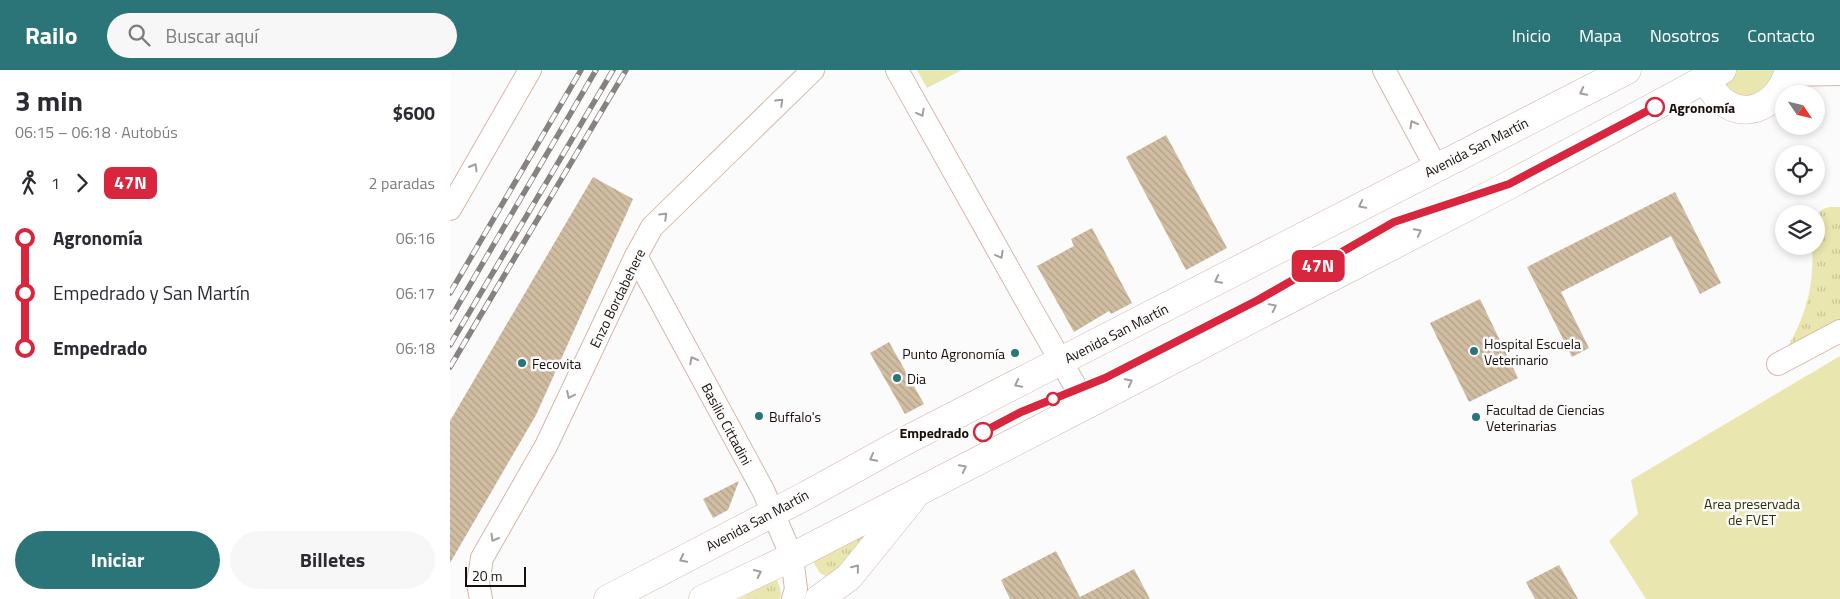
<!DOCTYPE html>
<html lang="es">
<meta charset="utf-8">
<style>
:root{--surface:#fff;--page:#f7f7f7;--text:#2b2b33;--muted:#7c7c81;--accent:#2b7579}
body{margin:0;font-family:"Titillium Web",sans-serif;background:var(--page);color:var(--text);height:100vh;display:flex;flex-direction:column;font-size:19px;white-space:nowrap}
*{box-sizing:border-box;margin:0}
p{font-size:16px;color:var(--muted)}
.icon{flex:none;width:28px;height:28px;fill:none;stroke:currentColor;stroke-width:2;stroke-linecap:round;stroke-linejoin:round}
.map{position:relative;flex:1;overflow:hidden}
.sheet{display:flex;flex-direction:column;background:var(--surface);width:450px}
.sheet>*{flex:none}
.badge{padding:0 10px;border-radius:8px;font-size:18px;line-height:32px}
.needle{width:32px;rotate:125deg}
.fabs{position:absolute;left:1325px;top:15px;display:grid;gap:10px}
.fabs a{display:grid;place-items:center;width:50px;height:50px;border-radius:50%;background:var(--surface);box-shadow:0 2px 8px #0003;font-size:25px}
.scale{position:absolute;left:15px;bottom:12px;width:61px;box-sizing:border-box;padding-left:5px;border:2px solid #190e09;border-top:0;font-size:14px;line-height:18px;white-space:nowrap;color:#190e09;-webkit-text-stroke:4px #fbfbfb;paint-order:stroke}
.map>.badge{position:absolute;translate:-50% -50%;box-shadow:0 0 0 2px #fff}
.legs{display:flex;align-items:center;gap:8px;height:55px;padding:0 15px;font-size:16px}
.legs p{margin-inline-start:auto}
.headline{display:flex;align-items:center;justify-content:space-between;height:85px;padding:0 15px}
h1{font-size:28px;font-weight:700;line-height:38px}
.action{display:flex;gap:10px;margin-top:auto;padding:10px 15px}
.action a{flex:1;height:58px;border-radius:30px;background:var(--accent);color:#fff;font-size:20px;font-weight:700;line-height:58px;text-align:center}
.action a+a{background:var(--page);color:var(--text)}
ul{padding:0 15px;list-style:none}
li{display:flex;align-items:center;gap:18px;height:55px;font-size:19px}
li i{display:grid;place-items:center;width:8px;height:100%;margin:0 6px;background:currentColor}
li i::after{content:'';width:12px;height:12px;margin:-6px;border:4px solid;border-radius:50%;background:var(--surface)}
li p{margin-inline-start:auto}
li:first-child i{background:linear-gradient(#0000 50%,currentColor 0)}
li:last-child i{background:linear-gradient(currentColor 50%,#0000 0)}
header{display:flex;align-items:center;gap:30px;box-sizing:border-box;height:70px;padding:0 25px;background:var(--accent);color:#fff}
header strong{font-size:24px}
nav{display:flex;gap:28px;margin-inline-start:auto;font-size:18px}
.search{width:350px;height:45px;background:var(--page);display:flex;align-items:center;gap:12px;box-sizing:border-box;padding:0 18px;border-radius:28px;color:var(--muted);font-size:19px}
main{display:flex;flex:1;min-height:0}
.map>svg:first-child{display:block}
.grass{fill:url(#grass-tufts)}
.green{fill:#e9e7af}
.building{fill:url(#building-back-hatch)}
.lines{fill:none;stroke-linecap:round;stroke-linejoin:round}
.street-casing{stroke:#d7b6a9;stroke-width:24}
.secondary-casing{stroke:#d7b6a9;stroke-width:29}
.primary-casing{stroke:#d7b6a9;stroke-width:29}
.street{stroke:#fff;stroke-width:22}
.secondary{stroke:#fff;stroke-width:28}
.primary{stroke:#fff;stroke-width:28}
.rail-casing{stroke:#87827f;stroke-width:5.5}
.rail{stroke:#fbfbfb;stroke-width:4;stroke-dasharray:11;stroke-linecap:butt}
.oneway{stroke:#a39f9d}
.line-1-casing{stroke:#fff;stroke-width:11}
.line-1{stroke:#d7263d;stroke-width:8}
.stop-1-dot{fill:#fff;stroke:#d7263d;stroke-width:2.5}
.poi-dot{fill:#2b7579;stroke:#fbfbfb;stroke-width:2}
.labels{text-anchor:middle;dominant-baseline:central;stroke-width:5;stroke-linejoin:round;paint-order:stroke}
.stop-label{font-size:14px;font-weight:bold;fill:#190e09;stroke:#fbfbfb;text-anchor:start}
.street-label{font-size:14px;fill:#190e09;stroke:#fbfbfb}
.poi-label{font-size:14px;fill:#190e09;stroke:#fbfbfb;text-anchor:start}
.park-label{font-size:14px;fill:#312f00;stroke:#fbfbfb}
</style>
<header>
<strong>Railo</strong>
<div class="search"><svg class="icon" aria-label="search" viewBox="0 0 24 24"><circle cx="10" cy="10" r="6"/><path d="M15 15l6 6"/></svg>Buscar aquí</div>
<nav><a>Inicio</a><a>Mapa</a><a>Nosotros</a><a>Contacto</a></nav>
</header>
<main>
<section class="sheet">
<div class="headline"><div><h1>3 min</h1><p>06:15 – 06:18 · Autobús</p></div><b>$600</b></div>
<div class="legs"><svg class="icon" aria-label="walk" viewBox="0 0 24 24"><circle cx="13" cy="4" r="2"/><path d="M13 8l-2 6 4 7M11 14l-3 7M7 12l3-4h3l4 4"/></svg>1<svg class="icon" aria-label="forward" viewBox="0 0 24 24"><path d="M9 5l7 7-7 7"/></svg><b class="badge" style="background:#d7263d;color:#fff">47N</b><p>2 paradas</p></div>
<ul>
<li><i style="color:#d7263d"></i><b>Agronomía</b><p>06:16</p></li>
<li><i style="color:#d7263d"></i><span>Empedrado y San Martín</span><p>06:17</p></li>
<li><i style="color:#d7263d"></i><b>Empedrado</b><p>06:18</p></li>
</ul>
<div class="action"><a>Iniciar</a><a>Billetes</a></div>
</section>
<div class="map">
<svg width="1390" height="529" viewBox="0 0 1390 529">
<defs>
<pattern id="grass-tufts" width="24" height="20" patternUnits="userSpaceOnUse" patternTransform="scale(1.25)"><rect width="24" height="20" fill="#e9e7af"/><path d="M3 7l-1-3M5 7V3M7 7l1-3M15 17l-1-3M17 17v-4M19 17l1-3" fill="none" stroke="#c7c595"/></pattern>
<pattern id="building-back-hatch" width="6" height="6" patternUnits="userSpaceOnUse" patternTransform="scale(1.25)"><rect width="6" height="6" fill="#d0bda2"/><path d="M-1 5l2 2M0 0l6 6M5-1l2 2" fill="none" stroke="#b2a18a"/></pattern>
</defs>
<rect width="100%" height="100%" fill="#fbfbfb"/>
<g class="grass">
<path d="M 1379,137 L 1390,137 L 1390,261 L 1328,294 C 1352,255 1365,223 1362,176 L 1366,176 L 1366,145 L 1373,139 Z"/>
<polygon points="425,455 398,490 377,507 370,503 362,490"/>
<path d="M 326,509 C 330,515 332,522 330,529 L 289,529 Z"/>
</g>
<g class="green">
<polygon points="467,0 512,0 477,18"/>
<path d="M 1284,0 L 1327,0 L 1311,24 C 1290,28 1283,26 1271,8 Z"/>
<polygon points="1390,286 1390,529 1196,529 1159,471 1188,444 1181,410"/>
</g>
<g class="building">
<polygon points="716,65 777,178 736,200 676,87"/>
<polygon points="143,107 183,129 86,345 0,493 0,351"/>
<polygon points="1225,122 1271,213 1250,224 1221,166 1111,222 1139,278 1122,287 1077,197"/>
<polygon points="642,158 682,233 661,244 659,241 624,262 587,196 624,176 621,169"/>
<polygon points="1030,229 1068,308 1019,332 980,253"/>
<polygon points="439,272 474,334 455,344 420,283"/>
<polygon points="289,411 278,440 263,448 253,429"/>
<polygon points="606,481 630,527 684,499 700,529 560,529 551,510"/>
<polygon points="1109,495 1128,529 1085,529 1076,512"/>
</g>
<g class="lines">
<g class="street-casing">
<g id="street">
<polyline points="447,0 581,239 636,335"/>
<polyline points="934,0 986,97"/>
<polyline points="1338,5 1390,4"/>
<polyline points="0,139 80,0"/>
<polyline points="186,186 313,420 342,487 346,519 343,529"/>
<polyline points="1328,294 1390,261"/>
<polyline points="31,529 28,513 32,488 96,376 186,186 202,157 363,0"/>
</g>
</g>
<g class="secondary-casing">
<path id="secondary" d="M 1257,0 C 1256,9 1260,17 1266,25 C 1292,55 1331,35 1339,0"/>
</g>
<g class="primary-casing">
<g id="primary">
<polyline points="158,529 357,425 453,372 1177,0"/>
<polyline points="253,529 342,487 636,335 1059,115 1272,0"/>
<polyline points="369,529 399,507 462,429"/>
</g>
</g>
<use href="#street" class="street"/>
<use href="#secondary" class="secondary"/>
<use href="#primary" class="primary"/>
<g class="rail-casing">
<g id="rail">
<polyline points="0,223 131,0"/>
<polyline points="0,249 146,0"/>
<polyline points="0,275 163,0"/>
<polyline points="0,297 176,0"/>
</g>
</g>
<use href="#rail" class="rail"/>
</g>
<defs><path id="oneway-chevron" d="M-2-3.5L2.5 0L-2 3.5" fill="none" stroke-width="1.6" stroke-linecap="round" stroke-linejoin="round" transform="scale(1.25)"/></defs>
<g class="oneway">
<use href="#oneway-chevron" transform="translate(1133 22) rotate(153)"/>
<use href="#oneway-chevron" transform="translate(330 32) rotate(-44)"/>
<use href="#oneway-chevron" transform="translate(471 43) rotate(61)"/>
<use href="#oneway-chevron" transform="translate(963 54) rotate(-119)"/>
<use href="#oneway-chevron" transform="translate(24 97) rotate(-60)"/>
<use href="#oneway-chevron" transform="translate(912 135) rotate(153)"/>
<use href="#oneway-chevron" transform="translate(214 146) rotate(-44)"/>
<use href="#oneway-chevron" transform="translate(968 162) rotate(-27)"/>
<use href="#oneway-chevron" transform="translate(550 185) rotate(61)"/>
<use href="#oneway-chevron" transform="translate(768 210) rotate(153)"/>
<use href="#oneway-chevron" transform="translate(823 237) rotate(-27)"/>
<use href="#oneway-chevron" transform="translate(243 290) rotate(-118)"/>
<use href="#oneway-chevron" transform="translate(679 312) rotate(-27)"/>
<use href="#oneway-chevron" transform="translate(568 314) rotate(153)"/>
<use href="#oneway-chevron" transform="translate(120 325) rotate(115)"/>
<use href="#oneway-chevron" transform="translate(423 388) rotate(152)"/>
<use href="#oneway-chevron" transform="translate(513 398) rotate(-27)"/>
<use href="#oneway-chevron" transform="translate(44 468) rotate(120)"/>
<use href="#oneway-chevron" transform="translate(233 489) rotate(152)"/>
<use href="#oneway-chevron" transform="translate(406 498) rotate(-51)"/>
<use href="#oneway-chevron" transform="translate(308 503) rotate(-25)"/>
</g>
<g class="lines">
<g class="line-1-casing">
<polyline id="line-1" points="533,362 571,342 655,308 808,230 944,152 1059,114 1205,37"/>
</g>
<use href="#line-1" class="line-1"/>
</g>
<g class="stop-1-dot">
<circle cx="1205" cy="37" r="9"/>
<circle cx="603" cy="329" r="6"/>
<circle cx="533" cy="362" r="9"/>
</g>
<g class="poi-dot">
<circle cx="1024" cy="281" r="5"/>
<circle cx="565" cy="283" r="5"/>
<circle cx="72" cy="293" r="5"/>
<circle cx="447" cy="308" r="5"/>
<circle cx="309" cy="346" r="5"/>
<circle cx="1026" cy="347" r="5"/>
</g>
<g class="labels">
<g class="stop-label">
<text x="1219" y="37">Agronomía</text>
<text x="519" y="362" text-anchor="end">Empedrado</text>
</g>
<g class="street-label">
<text transform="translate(1026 77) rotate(-27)">Avenida San Martín</text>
<text transform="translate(167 228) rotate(-64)">Enzo Bordabehere</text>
<text transform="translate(666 263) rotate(-27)">Avenida San Martín</text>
<text transform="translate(277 354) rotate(62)">Basilio Cittadini</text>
<text transform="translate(307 450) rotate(-28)">Avenida San Martín</text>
</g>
<g class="poi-label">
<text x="1034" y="273">Hospital Escuela<tspan x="1034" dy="16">Veterinario</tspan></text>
<text x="555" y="283" text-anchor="end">Punto Agronomía</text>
<text x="82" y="293">Fecovita</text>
<text x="457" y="308">Dia</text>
<text x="1036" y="339">Facultad de Ciencias<tspan x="1036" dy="16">Veterinarias</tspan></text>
<text x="319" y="346">Buffalo's</text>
</g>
<g class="park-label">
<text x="1302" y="433">Area preservada<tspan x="1302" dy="16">de FVET</tspan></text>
</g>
</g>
</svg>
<div class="fabs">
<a><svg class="needle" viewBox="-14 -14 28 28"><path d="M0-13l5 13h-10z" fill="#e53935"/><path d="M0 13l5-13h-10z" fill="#7c7c81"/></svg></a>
<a><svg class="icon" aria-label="locate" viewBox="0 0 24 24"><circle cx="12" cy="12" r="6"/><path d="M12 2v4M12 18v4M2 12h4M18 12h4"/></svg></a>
<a><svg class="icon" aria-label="layers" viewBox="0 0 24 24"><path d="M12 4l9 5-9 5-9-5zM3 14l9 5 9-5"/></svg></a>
</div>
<div class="scale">20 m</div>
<b class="badge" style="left:868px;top:196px;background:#d7263d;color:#fff">47N</b>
</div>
</main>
